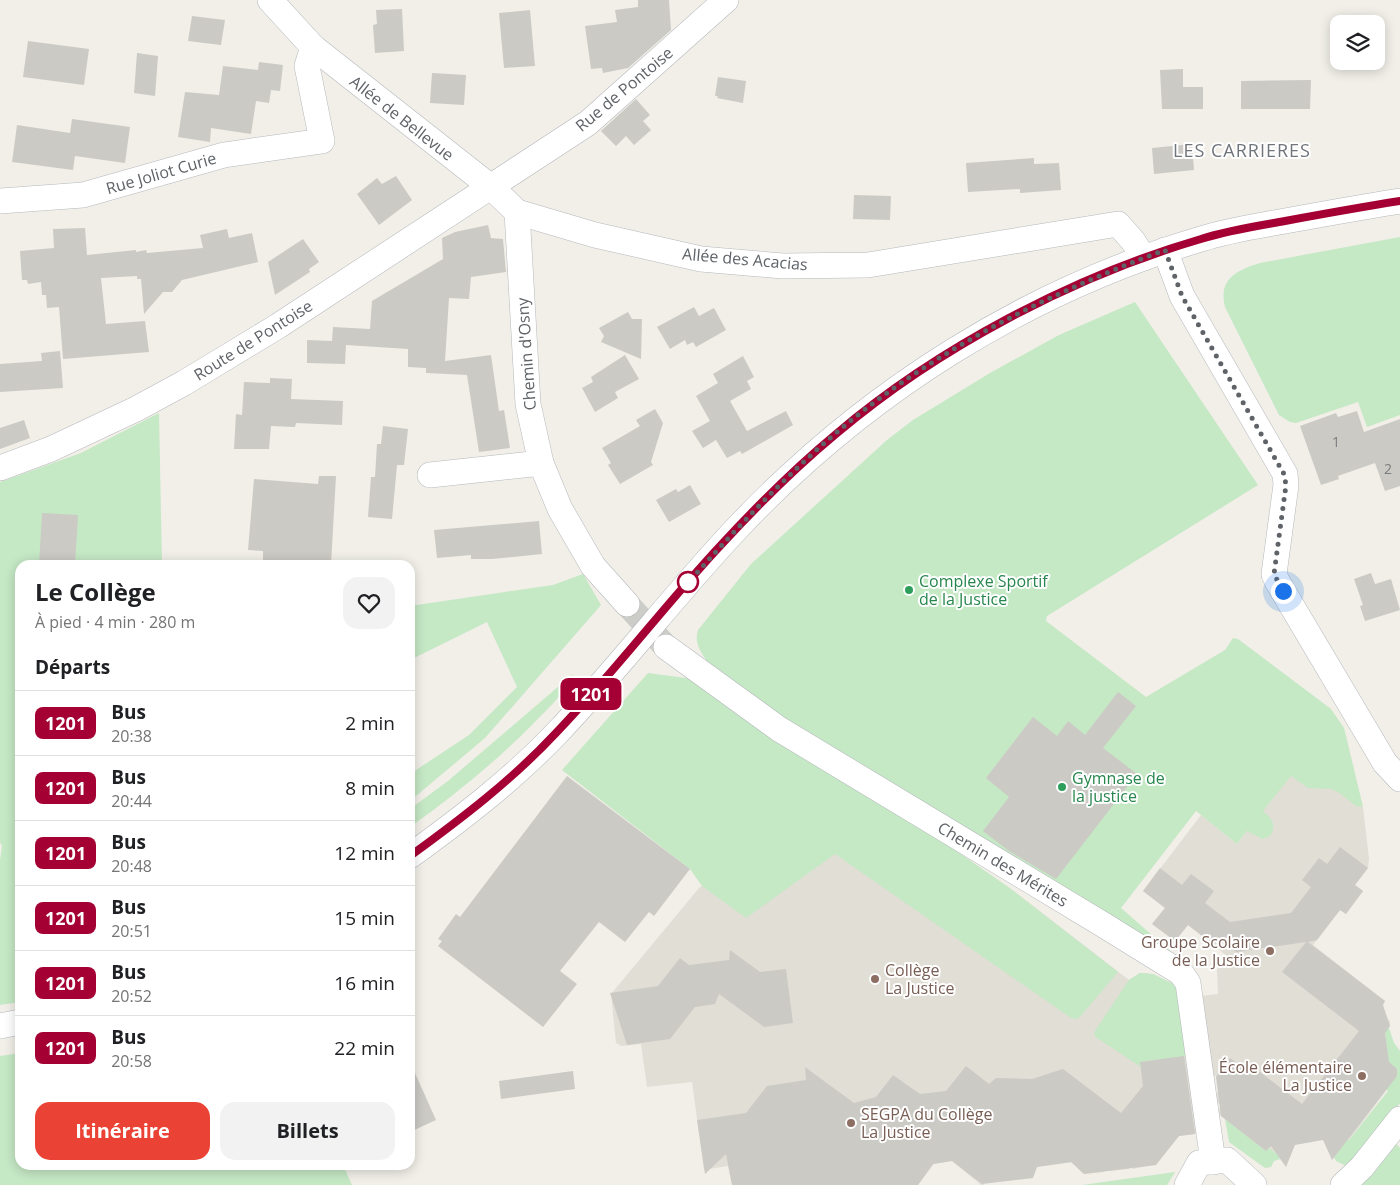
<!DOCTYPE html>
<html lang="fr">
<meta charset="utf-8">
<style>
:root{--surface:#fff;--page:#f2f2f2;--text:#202124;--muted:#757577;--line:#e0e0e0;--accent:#ea4335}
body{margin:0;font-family:"Open Sans",sans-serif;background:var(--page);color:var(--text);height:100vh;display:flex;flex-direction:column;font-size:19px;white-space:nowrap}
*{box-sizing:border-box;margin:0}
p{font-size:16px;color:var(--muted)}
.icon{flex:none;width:28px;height:28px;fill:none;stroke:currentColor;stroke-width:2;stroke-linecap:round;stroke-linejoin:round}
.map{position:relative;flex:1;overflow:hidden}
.panel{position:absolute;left:15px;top:560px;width:400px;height:610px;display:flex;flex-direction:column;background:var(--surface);border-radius:15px;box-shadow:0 2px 12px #0003}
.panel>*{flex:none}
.badge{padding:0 10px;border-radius:8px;font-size:18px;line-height:32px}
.controls{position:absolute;left:1330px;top:15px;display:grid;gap:10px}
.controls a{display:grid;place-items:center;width:55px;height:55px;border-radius:10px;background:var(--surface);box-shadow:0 2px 12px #0003;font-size:25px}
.you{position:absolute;width:25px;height:25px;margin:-12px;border:4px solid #fff;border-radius:50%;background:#1a73e8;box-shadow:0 0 0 8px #1a73e833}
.map>.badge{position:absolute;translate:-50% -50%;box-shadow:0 0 0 2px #fff}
h2{padding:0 20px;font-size:19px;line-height:45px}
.round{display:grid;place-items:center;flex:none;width:52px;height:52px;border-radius:15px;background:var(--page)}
.headline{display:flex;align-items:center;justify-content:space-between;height:85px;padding:0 20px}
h1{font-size:24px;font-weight:700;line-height:38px}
.button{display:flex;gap:10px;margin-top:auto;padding:10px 20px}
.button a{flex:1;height:58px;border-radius:15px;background:var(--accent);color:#fff;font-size:20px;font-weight:700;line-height:58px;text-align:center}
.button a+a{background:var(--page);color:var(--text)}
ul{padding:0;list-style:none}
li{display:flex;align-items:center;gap:15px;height:65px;padding:0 20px;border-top:1px solid var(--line)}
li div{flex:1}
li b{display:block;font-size:19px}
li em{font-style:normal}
li .badge{min-width:55px;font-weight:700;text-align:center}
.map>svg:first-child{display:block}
.education{fill:#e1ded6}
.green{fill:#c5e8c5}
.building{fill:#cccac5}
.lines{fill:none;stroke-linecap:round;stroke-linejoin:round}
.minor-tunnel{stroke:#ccccc8;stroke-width:25;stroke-dasharray:25 12;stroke-linecap:butt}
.minor-casing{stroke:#b5b8bc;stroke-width:26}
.minor{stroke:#fff;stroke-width:25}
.line-casing{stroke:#fff;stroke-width:11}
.line{stroke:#a50034;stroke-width:8}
.walk{stroke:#5f6368;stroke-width:5;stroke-dasharray:0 9}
.stop-dot{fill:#fff;stroke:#a50034;stroke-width:2.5}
.leisure-dot{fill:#2e9e5b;stroke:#fff;stroke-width:2}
.education-dot{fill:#8d6e63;stroke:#fff;stroke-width:2}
.labels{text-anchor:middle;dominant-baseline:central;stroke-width:4;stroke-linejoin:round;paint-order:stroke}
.number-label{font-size:14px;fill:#7a7d7f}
.street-label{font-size:16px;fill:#5f6368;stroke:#fff}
.leisure-label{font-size:16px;fill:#27864d;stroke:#fff;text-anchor:start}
.education-label{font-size:16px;fill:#785e54;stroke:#fff;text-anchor:end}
.neighbourhood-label{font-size:18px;letter-spacing:1px;fill:#70757a;stroke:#fff}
</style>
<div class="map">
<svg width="1400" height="1185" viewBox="0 0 1400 1185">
<rect width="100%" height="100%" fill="#f1efe8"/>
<g class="education">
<polygon points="1324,733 1346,736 1363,808 1369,859 1368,868 1355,885 1363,891 1346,914 1340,910 1313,945 1385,1001 1377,1012 1390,1021 1390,1026 1387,1029 1397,1076 1349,1140 1346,1138 1337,1154 1333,1155 1323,1139 1290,1144 1291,1155 1288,1159 1284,1160 1280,1159 1278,1155 1269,1148 1266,1151 1216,1112 1222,1106 1213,1099 1225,1083 1216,1076 1204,1076 1199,996 1218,994 1217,970 1227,956 1188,925 1175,941 1152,924 1165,908 1143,891 1201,815 1237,844"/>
<polygon points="841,771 1011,889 1129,980 1140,973 1147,973 1180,987 1202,1133 1179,1136 1153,1165 1133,1169 1130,1166 1129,1169 1109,1171 1106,1170 1104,1172 1084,1174 1080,1171 1078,1158 1074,1162 1036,1167 1032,1178 984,1183 984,1185 981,1185 952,1161 934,1164 918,1185 732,1185 728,1166 709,1169 707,1172 704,1170 692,1082 647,1087 641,1044 621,1046 616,1043 611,994 699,888"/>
</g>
<g class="green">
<path d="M 1400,237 L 1400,415 L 1367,427 L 1358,402 L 1296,423 L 1290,422 L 1279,415 L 1225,307 C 1218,279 1237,270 1260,263 Z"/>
<path d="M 1135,302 L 1258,485 L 1047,616 L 1046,621 L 1146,697 L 1225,650 L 1233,638 L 1238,639 L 1331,709 L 1344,728 L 1363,807 L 1356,806 L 1338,792 L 1331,789 L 1308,788 L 1291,776 L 1263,811 C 1272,818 1277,826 1270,836 L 1262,839 L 1247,831 L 1237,844 L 1196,811 L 1121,908 L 1176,956 L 804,736 L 707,661 C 700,651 694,642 698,630 L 751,564 L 887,440 L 913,420 L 990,373 L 1059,335 Z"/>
<polygon points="159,413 162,565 20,565 20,1002 0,1005 0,860 2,846 0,842 0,482 81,453"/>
<polygon points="583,574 601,605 485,738 410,801 410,774 469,735 517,687 487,622 410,660 410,606 553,585"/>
<polygon points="648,673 693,679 841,771 1011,889 1118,972 1080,1017 1076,1019 1071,1018 835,854 746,918 702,886 690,869 562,770"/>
<path d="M 573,674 C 563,696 550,706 533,724 C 495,762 454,796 410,827 L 410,809 L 448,781 Z"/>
<polygon points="1140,973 1153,974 1180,987 1190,1056 1145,1061 1141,1067 1097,1038 1094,1035 1095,1031 1129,980"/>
<polygon points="1389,1028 1394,1043 1400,1051 1400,1103 1356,1160 1346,1166 1336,1161 1333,1155 1337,1154 1340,1149 1339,1146 1346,1137 1349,1140 1388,1091 1384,1088 1397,1076 1397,1069 1389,1066 1385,1030"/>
<polygon points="20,1053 20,1165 343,1165 352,1185 0,1185 0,1056"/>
<polygon points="1225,1119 1266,1151 1269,1148 1278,1155 1280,1159 1274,1161 1271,1167 1265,1168 1229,1142"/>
<polygon points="1393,1140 1400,1148 1400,1185 1357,1185"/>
<polygon points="1175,1172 1167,1185 1082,1185"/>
</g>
<g class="building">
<polygon points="638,0 669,0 671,30 628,68 603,73 602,68 591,69 585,26 617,22 615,10 638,7"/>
<polygon points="402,9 404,51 375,53 373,25 377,24 376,10"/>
<polygon points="530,10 535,66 504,68 499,13"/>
<polygon points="192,16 225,20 221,45 188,41"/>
<polygon points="28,41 89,49 84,85 23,77"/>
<polygon points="137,53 158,56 155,96 134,93"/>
<polygon points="259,62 283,65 280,91 271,90 269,103 256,101 251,134 211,128 210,142 178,137 185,92 219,95 223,66 258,70"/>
<polygon points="1183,69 1183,87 1203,87 1203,109 1162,109 1160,70"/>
<polygon points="432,73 466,75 464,105 430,103"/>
<polygon points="718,77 746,81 743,103 717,98 718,96 715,96"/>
<polygon points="1311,80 1310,109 1241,109 1241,81"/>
<polygon points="636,99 650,115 643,121 651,130 634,145 626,136 616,146 601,131"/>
<polygon points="72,119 130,127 125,163 75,156 73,170 12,162 17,125 70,133"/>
<polygon points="1192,144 1194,170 1154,174 1152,148"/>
<polygon points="1034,158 1034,164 1059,163 1061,190 1020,193 1020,189 968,192 966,163"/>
<polygon points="396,176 412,200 379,225 357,194 377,178 382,184"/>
<polygon points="854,195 891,196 890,220 853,219"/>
<polygon points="488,225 491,238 503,239 506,272 471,277 469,299 449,298 445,361 491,355 499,411 504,410 510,448 479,452 467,375 426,373 426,368 408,367 408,349 346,345 345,364 307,363 307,340 332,341 333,327 370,329 372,301 443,259 442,238 455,232"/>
<polygon points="85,228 87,255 136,250 136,252 146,250 147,253 203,248 200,235 227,229 229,238 252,233 258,262 182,280 172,292 163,292 144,314 141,279 137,279 137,276 101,278 106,324 145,321 149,352 63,359 59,307 47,308 46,295 42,295 41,282 28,284 27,280 22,280 20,251 54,248 53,229"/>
<polygon points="303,239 319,262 309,269 310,272 275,295 268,262"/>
<polygon points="694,307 699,316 714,308 726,330 696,347 693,342 687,345 685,340 670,349 657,327"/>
<polygon points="628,312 632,319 642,319 641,359 601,342 604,336 599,328"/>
<polygon points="60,351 63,388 0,392 0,364 42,361 41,353"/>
<polygon points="625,355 639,379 615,392 618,398 595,412 582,388 593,382 591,377"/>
<polygon points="743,356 754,377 747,381 751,389 730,401 747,431 786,411 793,425 742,454 740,451 727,458 716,440 703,448 692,431 710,421 696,396 718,383 713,374"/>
<polygon points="270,378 292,379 291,399 343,401 342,425 296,423 295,427 271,426 269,449 234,449 236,414 242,415 244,382 270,383"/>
<polygon points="655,409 663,423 651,462 653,465 620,484 608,465 611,463 602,448 640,426 636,420"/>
<polygon points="1357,411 1364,432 1400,419 1400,486 1385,491 1375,463 1338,476 1339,479 1321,485 1300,426 1336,413 1338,417"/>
<polygon points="24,420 30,438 0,449 0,428"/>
<polygon points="383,426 408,429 404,465 397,465 392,519 368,517 371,477 375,477 377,444 381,444"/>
<polygon points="319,476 336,476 331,565 263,565 263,551 248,550 254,479 318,484"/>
<polygon points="690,485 701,504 669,522 656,500 676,489 678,492"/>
<polygon points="42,513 78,515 75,565 39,565"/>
<polygon points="539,521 542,554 492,559 471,559 471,555 437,558 434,530"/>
<polygon points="1371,573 1375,584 1391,579 1400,610 1365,621 1360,606 1363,605 1354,579"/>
<polygon points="1118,692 1136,706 1103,748 1137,774 1056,879 1009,851 983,831 1009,797 986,778 1033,717 1057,736 1068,721 1085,735"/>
<polygon points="567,776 690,869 654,916 649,912 625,942 599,922 560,971 577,984 543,1027 438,946 442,941 438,939 456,914 460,917"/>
<polygon points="1340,847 1368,868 1355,885 1363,891 1346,914 1340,910 1317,940 1308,942 1385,1001 1383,1005 1390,1026 1385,1033 1389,1062 1397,1069 1397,1076 1332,1160 1323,1140 1295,1145 1286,1167 1271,1146 1266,1151 1221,1116 1216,1077 1230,1058 1248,1072 1252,1066 1302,1104 1359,1031 1282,972 1306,942 1236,952 1219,938 1214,945 1188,925 1175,941 1152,924 1165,908 1143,891 1160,868 1182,885 1191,874 1214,891 1205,903 1230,922 1291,913 1311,887 1302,880 1319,858 1327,864"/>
<polygon points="730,950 760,972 786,969 793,1023 764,1027 719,994 715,1004 695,1007 670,1039 627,1045 610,993 658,986 680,958 689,965 729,960"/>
<polygon points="1184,1056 1195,1134 1179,1136 1156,1165 1084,1174 1071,1162 1037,1167 1033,1178 982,1184 952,1161 933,1164 918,1185 732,1185 726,1154 705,1174 697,1120 746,1113 767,1086 806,1080 805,1067 854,1103 876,1097 893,1075 920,1094 946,1091 966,1066 989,1084 996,1078 1032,1079 1063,1069 1121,1113 1143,1086 1140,1062"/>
<polygon points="410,1062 436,1120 410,1132"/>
<polygon points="573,1071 575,1089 501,1099 499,1081"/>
</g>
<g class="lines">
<polyline class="minor-tunnel" points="627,604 666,647"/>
<g class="minor-casing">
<g id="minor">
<polyline points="270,0 313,47 491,187 517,212 595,235 701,259 783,266 868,265 1118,224 1133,241 1144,258"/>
<polyline points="0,201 83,195 224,155 322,141 307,66 313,47"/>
<polyline points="517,212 528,404 541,463 560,509 593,566 627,604"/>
<polyline points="1165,250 1182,296 1285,474 1286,485 1274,574 1277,581 1385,763 1400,779"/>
<polyline points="0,468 51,449 136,409 184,383 278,326 588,123 726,0"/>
<polyline points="430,475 541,463"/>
<polyline points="666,647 779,729 1102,924 1181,973 1188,983 1213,1162"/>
<path d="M 410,856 C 461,819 512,780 556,734 C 621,666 677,591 742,523 C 868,391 1026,291 1201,239 C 1229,230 1257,226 1285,221 C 1323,214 1362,207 1400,201"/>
<polyline points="0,1026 20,1022"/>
<polyline points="1187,1185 1199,1163 1227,1160 1254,1185"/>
<polyline points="1343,1185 1362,1167 1400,1119"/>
</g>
</g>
<use href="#minor" class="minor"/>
</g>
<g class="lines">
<g class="line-casing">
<path id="line" d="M 410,856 C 461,819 512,780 555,734 C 613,674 664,606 721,545 C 757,506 795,468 836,434 C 937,348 1074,276 1201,239 C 1229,230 1257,226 1285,221 C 1323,214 1362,207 1400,201"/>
</g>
<use href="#line" class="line"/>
<path class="walk" d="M 688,582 L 687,584 C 734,531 782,479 836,433 C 932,351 1047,294 1165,250 L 1182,296 L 1284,474 L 1286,485 L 1274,574 L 1283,591"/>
</g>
<circle class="stop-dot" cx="688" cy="582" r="10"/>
<g class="leisure-dot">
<circle cx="909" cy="590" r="5"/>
<circle cx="1062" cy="787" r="5"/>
</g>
<g class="education-dot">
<circle cx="1270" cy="951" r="5"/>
<circle cx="875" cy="979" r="5"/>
<circle cx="1362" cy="1076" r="5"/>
<circle cx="851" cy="1123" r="5"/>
</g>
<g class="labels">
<g class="number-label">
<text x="1336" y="441">1</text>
<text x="1388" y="468">2</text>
</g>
<g class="street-label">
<text transform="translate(624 89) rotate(-40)">Rue de Pontoise</text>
<text transform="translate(402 118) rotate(38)">Allée de Bellevue</text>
<text transform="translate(161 173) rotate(-16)">Rue Joliot Curie</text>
<text transform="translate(745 259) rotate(5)">Allée des Acacias</text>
<text transform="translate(253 340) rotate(-32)">Route de Pontoise</text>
<text transform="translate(526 354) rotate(-94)">Chemin d'Osny</text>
<text transform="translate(1003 864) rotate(31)">Chemin des Mérites</text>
</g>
<g class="leisure-label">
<text x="919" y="581">Complexe Sportif<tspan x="919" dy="18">de la Justice</tspan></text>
<text x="1072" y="778">Gymnase de<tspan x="1072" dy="18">la justice</tspan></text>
</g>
<g class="education-label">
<text x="1260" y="942">Groupe Scolaire<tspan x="1260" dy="18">de la Justice</tspan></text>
<text x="885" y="970" text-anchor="start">Collège<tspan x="885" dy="18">La Justice</tspan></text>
<text x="1352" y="1067">École élémentaire<tspan x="1352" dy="18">La Justice</tspan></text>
<text x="861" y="1114" text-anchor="start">SEGPA du Collège<tspan x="861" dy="18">La Justice</tspan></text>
</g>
<g class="neighbourhood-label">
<text x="1242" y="150">LES CARRIERES</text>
</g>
</g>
</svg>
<div class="controls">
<a><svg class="icon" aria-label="layers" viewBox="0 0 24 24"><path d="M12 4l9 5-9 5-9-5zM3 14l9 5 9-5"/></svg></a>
</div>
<div class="you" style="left:1283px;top:591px"></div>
<b class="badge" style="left:591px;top:694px;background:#a50034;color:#fff">1201</b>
<section class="panel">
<div class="headline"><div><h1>Le Collège</h1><p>À pied · 4 min · 280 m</p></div><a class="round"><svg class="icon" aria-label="heart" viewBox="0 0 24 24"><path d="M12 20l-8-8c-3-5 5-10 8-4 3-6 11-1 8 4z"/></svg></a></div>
<h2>Départs</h2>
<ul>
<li><span class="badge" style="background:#a50034;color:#fff">1201</span><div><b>Bus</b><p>20:38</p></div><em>2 min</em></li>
<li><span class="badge" style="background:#a50034;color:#fff">1201</span><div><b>Bus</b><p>20:44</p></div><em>8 min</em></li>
<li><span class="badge" style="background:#a50034;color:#fff">1201</span><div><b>Bus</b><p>20:48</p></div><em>12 min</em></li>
<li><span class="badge" style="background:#a50034;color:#fff">1201</span><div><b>Bus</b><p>20:51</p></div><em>15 min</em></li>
<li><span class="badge" style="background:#a50034;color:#fff">1201</span><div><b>Bus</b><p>20:52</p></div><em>16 min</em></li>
<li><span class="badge" style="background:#a50034;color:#fff">1201</span><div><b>Bus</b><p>20:58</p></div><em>22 min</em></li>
</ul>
<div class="button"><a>Itinéraire</a><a>Billets</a></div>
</section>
</div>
